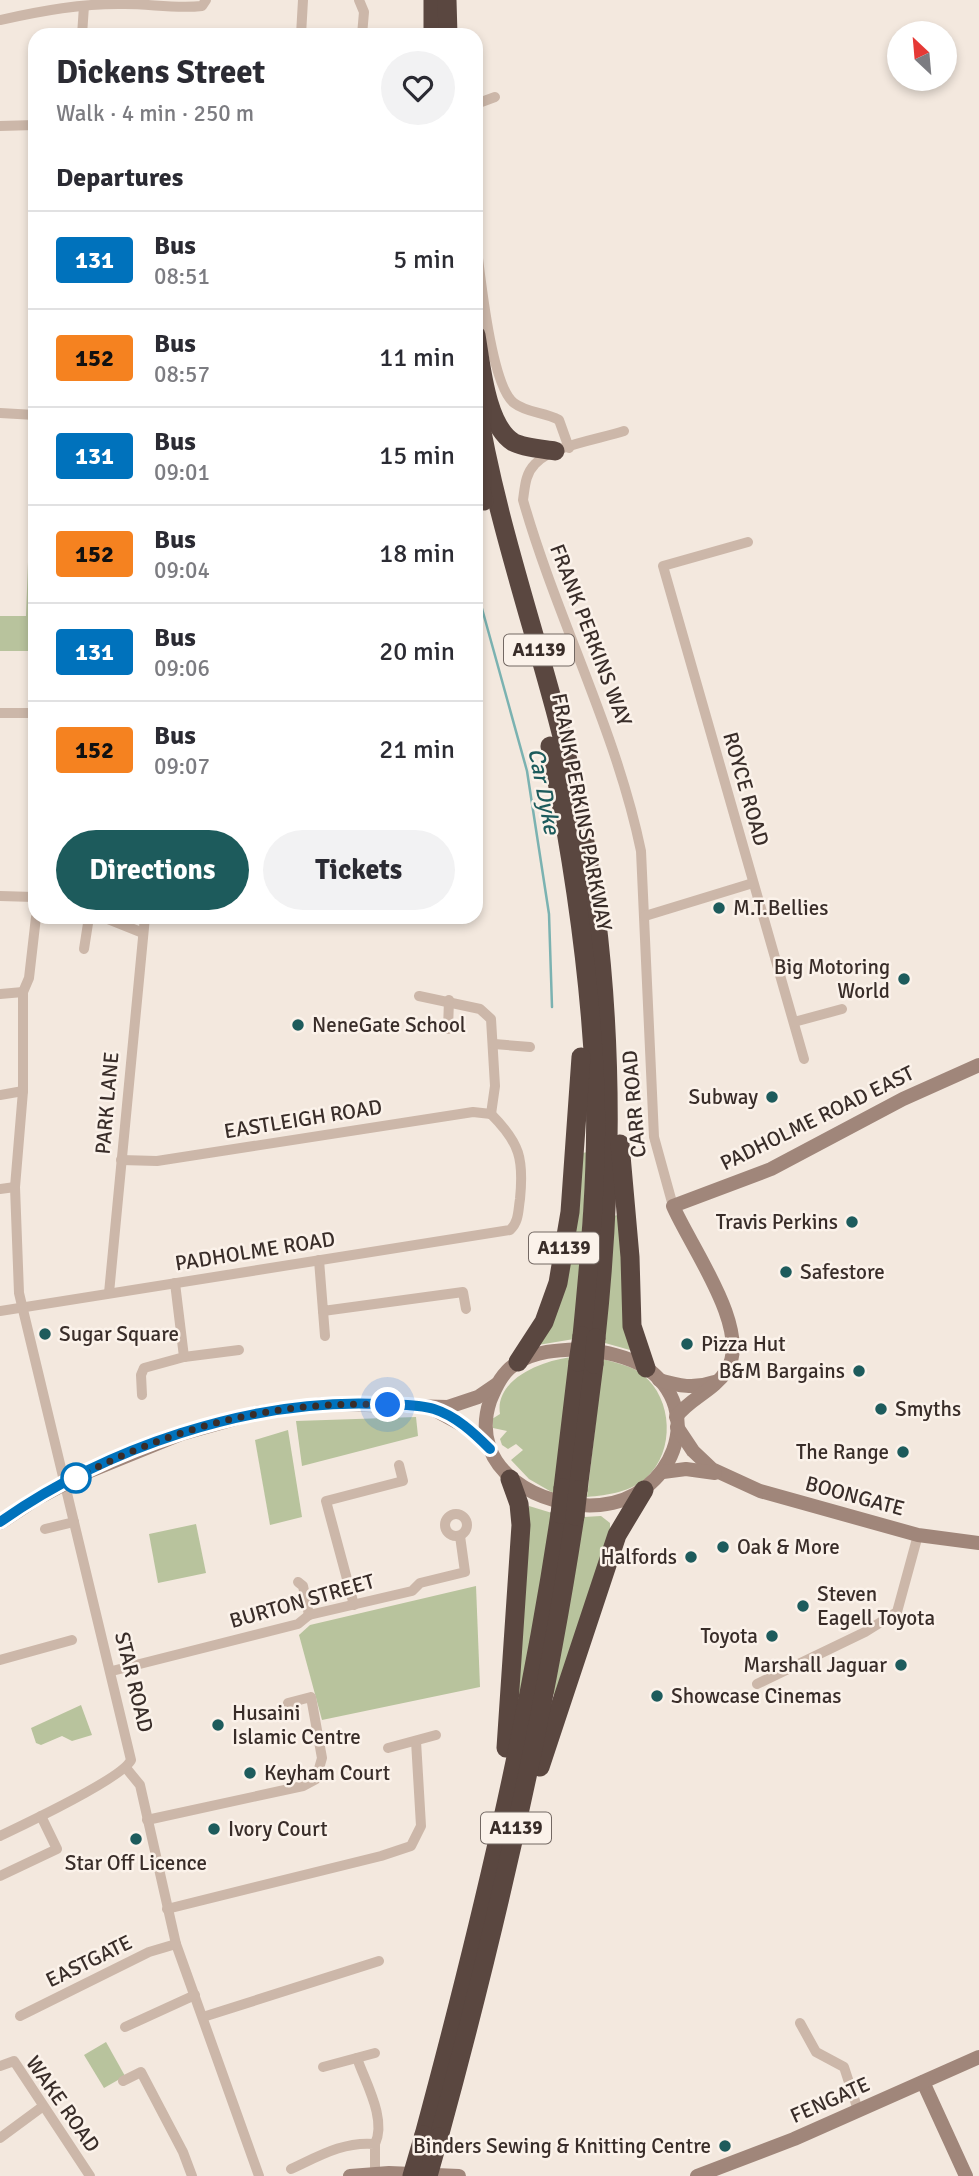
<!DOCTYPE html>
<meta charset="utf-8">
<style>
:root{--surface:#fff;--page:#f2f2f3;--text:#2b2b33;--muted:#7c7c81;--line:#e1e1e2;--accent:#1d5b5c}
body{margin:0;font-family:Signika,sans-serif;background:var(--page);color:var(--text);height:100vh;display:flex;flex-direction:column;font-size:26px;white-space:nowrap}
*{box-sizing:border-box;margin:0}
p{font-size:23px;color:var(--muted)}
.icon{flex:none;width:38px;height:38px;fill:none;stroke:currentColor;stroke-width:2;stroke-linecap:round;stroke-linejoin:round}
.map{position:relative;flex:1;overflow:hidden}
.panel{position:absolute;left:28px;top:28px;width:455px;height:896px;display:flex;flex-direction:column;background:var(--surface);border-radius:21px;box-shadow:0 4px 10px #0003}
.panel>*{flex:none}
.badge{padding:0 14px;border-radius:5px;font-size:24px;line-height:46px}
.needle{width:46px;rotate:334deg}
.controls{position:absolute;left:887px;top:21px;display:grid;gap:14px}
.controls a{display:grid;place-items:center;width:70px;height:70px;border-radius:50%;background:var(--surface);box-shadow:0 4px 10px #0003;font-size:35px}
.you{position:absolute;width:35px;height:35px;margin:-18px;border:5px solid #fff;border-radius:50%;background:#1a73e8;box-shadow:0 0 0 10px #1a73e833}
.map>.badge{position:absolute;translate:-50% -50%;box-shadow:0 0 0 4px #fff}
h2{padding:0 28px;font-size:26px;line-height:63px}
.round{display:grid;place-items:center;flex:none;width:74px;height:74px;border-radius:37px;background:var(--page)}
.summary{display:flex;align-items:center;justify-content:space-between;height:119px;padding:0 28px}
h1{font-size:33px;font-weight:700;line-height:52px}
.primary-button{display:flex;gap:14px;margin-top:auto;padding:14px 28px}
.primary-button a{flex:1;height:80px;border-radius:42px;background:var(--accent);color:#fff;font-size:28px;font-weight:700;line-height:80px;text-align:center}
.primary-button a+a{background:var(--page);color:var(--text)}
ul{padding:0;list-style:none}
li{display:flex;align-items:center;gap:21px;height:98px;padding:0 28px;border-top:2px solid var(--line)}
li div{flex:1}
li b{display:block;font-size:26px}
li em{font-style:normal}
li .badge{min-width:77px;font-weight:700;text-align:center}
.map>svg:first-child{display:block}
.green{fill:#b8c39d}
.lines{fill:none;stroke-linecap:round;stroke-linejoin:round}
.stream{stroke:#7bb2b1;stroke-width:2.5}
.street{stroke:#ccb7a9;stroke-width:10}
.secondary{stroke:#a0867a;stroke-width:14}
.highway{stroke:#5a4740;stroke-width:19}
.secondary-bridge{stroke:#a0867a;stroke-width:14}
.highway-bridge{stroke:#5a4740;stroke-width:19}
.line-casing{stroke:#fff;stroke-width:16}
.line{stroke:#0072bc;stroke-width:10}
.walk{stroke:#392d29;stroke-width:7;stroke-dasharray:0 12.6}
.poi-dot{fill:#1d5b5c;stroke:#fbf2ea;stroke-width:2.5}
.stop-dot{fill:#fff;stroke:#0072bc;stroke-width:3.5}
.labels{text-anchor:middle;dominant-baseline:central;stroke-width:5;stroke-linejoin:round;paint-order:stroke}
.shield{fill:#fbf2ea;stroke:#736863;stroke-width:2}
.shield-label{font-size:19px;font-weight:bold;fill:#392d29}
.street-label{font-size:21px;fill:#392d29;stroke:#fbf2ea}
.poi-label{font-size:21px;fill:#392d29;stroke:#fbf2ea;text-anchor:start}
.water-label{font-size:23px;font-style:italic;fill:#1d5b5c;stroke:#fbf2ea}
</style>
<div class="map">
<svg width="979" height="2176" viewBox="0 0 979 2176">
<rect width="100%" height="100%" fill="#f3e8de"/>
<g class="green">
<polygon points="31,481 35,481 35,651 0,651 0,616 26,616"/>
<polygon points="588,1152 574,1339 538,1345 582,1153"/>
<polygon points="619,1215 630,1350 605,1343 612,1216"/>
<path d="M 572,1357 L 555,1494 L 529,1479 L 511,1460 L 523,1450 L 516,1444 L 508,1449 L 502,1445 L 500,1439 L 507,1431 L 493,1428 L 492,1419 L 500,1414 C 494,1378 545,1360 572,1357 Z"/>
<path d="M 603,1359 C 616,1363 633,1366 643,1375 C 673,1399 675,1451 647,1477 C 631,1492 608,1495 587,1497 Z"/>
<polygon points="416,1417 418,1436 302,1466 296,1421"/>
<polygon points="288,1430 302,1517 270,1525 255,1440"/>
<polygon points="529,1506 552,1513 523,1695 517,1694"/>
<polygon points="601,1516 610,1523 610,1531 558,1695 551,1694 584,1517"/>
<polygon points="196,1524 206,1573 158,1583 149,1534"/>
<polygon points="476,1586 480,1687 322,1720 299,1635 310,1625"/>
<polygon points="81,1705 92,1735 72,1741 62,1736 41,1745 36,1743 31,1728"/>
<polygon points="106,2042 125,2076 104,2088 84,2055"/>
</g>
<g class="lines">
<polyline class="stream" points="476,587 527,771 549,914 552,1007"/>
<g class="street">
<polyline points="359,0 364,12 362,35"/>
<path d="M 0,20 C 41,11 83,3 125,4 C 151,4 176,9 202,6 L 206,0"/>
<polyline points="82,35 84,6"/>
<polyline points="301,35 303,0"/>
<polyline points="476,104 495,97"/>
<polyline points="0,126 35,125"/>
<path d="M 476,242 C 480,273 491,386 514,403 C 527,413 544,412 559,420 L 569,448"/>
<polyline points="0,413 35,415"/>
<path d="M 624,431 C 600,439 551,446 535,464 C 525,474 525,487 523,500 C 557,619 616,730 641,851 L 654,1137 L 673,1206"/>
<polyline points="748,542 663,566 804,1059"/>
<polyline points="0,713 35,713"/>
<polyline points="0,896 34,897"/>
<polyline points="645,916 753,883"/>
<polyline points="103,917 143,933"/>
<polyline points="84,949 89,917"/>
<polyline points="0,994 23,992"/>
<polyline points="419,996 480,1009 491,1019 495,1086 491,1114"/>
<polyline points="794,1022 842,1009"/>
<polyline points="448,1029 449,1000"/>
<polyline points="494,1044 530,1047"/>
<polyline points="0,1095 23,1091"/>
<polyline points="121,1160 157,1161 473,1112 491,1114"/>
<polyline points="0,1189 15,1187"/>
<polyline points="319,1260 323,1311 463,1292 466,1309"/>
<polyline points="109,1293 145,917"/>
<path d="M 0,1311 L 510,1230 C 519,1222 518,1211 520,1199 C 524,1159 520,1143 491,1114"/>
<polyline points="323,1311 325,1336"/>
<polyline points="184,1357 239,1350"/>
<polyline points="142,1395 141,1375 144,1368 184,1357 175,1283"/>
<circle cx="456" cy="1525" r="11"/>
<polyline points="45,1529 74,1522"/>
<polyline points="298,1582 303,1586 309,1615"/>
<polyline points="354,1605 326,1501 403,1481 399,1465"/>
<polyline points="0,1660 72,1640"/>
<polyline points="112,1671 298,1624 309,1615 412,1591 420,1583 465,1572 460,1536"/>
<polyline points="757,1684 865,1632 897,1612 918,1535"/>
<polyline points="388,1748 436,1735"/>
<polyline points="126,1768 140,1785 176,1944 259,2176"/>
<polyline points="147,1820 303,1786 316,1779 322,1758 311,1697 288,1703"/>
<path d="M 0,1836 C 23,1825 123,1778 131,1760 L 19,1293 L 15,1187 L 23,1091 L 23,992 L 29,978 L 36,917"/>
<polyline points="0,1876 57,1849 41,1816"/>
<polyline points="167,1909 381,1856 411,1846 421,1826 416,1741"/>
<polyline points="20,2016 149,1952 176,1944"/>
<polyline points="203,2017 379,1961"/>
<polyline points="800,2023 816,2052 844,2067 858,2110"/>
<polyline points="125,2027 195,1995"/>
<path d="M 357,2058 C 365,2082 387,2119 375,2144"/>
<polyline points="0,2066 14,2061 90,2176"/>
<polyline points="323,2067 375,2053"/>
<polyline points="123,2081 141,2072 183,2152 192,2176"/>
<polyline points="0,2138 42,2107"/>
<path d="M 291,2169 C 319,2156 344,2141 375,2144 L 375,2174"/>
</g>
<g class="secondary">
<path d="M 584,1349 C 604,1352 627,1356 645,1367 C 709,1411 671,1499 600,1505 C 542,1510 467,1470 490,1401 C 496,1386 503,1371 517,1363 C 537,1350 561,1350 584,1349 Z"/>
<path d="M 659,1380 C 679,1386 694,1389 714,1382"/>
<polyline points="435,1410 466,1427 489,1448"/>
<path d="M 676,1417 C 690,1398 714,1391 727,1370 C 752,1330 690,1246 673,1206 L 771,1169 L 903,1099 L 979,1065"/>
<polyline points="677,1427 693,1451 712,1469 760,1491 918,1535 979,1543"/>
<polyline points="663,1472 686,1469 715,1473"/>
<polyline points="85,1473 181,1434 256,1413 325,1404 448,1407 478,1397 497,1384"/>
<polyline points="0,1523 38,1498"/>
<polyline points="923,2082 966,2176"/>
<polyline points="350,2176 389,2173 459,2176"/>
<polyline points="697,2176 794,2139 979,2057"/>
</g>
<g class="highway">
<polyline points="433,0 433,35"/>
<polyline points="447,0 448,35"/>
<path d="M 476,335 C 481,364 486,425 513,442 C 524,448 543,449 555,451"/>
<path d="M 476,398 C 498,538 551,671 579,810 C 614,984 615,1162 596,1338"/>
<polyline points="476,470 484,501"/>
<path d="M 550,746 C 573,859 590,972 595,1087 C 598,1170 590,1254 582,1336"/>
<polyline points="620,1144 630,1257 632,1326 646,1368"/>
<polyline points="518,1362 544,1322 558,1283 570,1212 581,1057"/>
<polyline points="563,1488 578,1362"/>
<polyline points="578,1490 594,1364"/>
<polyline points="506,1748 521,1525 519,1504 510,1479"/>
<polyline points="540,1767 617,1535 644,1490"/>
<path d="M 424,2135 C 479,1931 529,1723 560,1514"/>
<path d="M 439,2137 C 495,1932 543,1726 575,1516"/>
</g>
<polyline class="secondary-bridge" points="38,1498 85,1473"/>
<g class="highway-bridge">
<polyline points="578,1362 582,1336"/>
<polyline points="594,1364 596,1338"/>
<polyline points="560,1514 563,1488"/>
<polyline points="575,1516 578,1490"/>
<polyline points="412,2176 424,2135"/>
<polyline points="428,2176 439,2137"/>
</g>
</g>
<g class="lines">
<g class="line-casing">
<path id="line" d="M 0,1522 C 105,1448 251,1398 381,1404 C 398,1405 418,1404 434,1409 C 456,1416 474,1433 490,1449"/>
</g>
<use href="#line" class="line"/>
<path class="walk" d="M 76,1478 C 172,1427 279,1399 388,1405"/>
</g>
<g class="poi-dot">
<circle cx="719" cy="908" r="7"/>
<circle cx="904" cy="979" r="7"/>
<circle cx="298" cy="1025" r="7"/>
<circle cx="772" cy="1097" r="7"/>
<circle cx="852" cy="1222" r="7"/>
<circle cx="786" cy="1272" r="7"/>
<circle cx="45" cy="1334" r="7"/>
<circle cx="687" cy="1344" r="7"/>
<circle cx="859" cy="1371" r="7"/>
<circle cx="881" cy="1409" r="7"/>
<circle cx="903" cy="1452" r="7"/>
<circle cx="723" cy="1547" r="7"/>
<circle cx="691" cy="1557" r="7"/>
<circle cx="803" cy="1606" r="7"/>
<circle cx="772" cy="1636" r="7"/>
<circle cx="901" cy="1665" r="7"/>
<circle cx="657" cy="1696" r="7"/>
<circle cx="218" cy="1725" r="7"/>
<circle cx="250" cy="1773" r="7"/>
<circle cx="214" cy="1829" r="7"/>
<circle cx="136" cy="1839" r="7"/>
<circle cx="725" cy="2146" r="7"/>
</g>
<circle class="stop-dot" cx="76" cy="1478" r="14"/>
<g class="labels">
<g class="shield">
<rect x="504" y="634.5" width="70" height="31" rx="5"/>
<rect x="529" y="1232.5" width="70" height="31" rx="5"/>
<rect x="481" y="1812.5" width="70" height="31" rx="5"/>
</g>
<g class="shield-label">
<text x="539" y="650">A1139</text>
<text x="564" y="1248">A1139</text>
<text x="516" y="1828">A1139</text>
</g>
<g class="street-label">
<text transform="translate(591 635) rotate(69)">FRANK PERKINS WAY</text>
<text transform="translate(746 789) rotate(74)">ROYCE ROAD</text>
<text transform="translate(582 812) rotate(79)">FRANK PERKINS PARKWAY</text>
<text transform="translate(107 1103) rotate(-85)">PARK LANE</text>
<text transform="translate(634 1104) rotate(-95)">CARR ROAD</text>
<text transform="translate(817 1118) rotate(-26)">PADHOLME ROAD EAST</text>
<text transform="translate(303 1119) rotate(-9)">EASTLEIGH ROAD</text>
<text transform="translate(255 1251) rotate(-9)">PADHOLME ROAD</text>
<text transform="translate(855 1496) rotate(15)">BOONGATE</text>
<text transform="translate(302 1601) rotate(-16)">BURTON STREET</text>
<text transform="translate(134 1682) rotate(76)">STAR ROAD</text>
<text transform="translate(89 1961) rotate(-26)">EASTGATE</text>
<text transform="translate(830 2100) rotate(-24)">FENGATE</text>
<text transform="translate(63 2104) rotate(55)">WAKE ROAD</text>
</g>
<g class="poi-label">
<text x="733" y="908">M.T.Bellies</text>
<text x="890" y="967" text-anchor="end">Big Motoring<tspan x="890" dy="24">World</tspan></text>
<text x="312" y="1025">NeneGate School</text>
<text x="758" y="1097" text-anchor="end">Subway</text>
<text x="838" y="1222" text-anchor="end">Travis Perkins</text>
<text x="800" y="1272">Safestore</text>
<text x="59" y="1334">Sugar Square</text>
<text x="701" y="1344">Pizza Hut</text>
<text x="845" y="1371" text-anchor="end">B&amp;M Bargains</text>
<text x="895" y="1409">Smyths</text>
<text x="889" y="1452" text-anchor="end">The Range</text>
<text x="737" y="1547">Oak &amp; More</text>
<text x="677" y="1557" text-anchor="end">Halfords</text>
<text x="817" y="1594">Steven<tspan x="817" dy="24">Eagell Toyota</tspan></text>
<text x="758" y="1636" text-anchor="end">Toyota</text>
<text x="887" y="1665" text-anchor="end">Marshall Jaguar</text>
<text x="671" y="1696">Showcase Cinemas</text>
<text x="232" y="1713">Husaini<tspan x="232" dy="24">Islamic Centre</tspan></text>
<text x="264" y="1773">Keyham Court</text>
<text x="228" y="1829">Ivory Court</text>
<text x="136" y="1863" text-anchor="middle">Star Off Licence</text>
<text x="711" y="2146" text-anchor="end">Binders Sewing &amp; Knitting Centre</text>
</g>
<g class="water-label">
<text transform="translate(544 791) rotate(79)">Car Dyke</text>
</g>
</g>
</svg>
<div class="controls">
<a><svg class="needle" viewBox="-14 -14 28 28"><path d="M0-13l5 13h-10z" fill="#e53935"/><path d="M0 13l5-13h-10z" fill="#7c7c81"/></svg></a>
</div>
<div class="you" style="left:388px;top:1405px"></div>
<section class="panel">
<div class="summary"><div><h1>Dickens Street</h1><p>Walk · 4 min · 250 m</p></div><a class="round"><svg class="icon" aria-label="heart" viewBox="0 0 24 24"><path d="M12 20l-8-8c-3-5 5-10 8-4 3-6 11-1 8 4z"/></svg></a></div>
<h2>Departures</h2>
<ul>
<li><span class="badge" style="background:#0072bc;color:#fff">131</span><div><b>Bus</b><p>08:51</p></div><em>5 min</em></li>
<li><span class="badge" style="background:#f58220;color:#111">152</span><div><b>Bus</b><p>08:57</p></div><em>11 min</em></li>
<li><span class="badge" style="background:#0072bc;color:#fff">131</span><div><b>Bus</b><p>09:01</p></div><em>15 min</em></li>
<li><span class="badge" style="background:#f58220;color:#111">152</span><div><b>Bus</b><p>09:04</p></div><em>18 min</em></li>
<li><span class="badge" style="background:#0072bc;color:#fff">131</span><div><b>Bus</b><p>09:06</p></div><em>20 min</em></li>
<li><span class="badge" style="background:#f58220;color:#111">152</span><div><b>Bus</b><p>09:07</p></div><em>21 min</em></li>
</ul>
<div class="primary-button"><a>Directions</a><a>Tickets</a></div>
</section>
</div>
